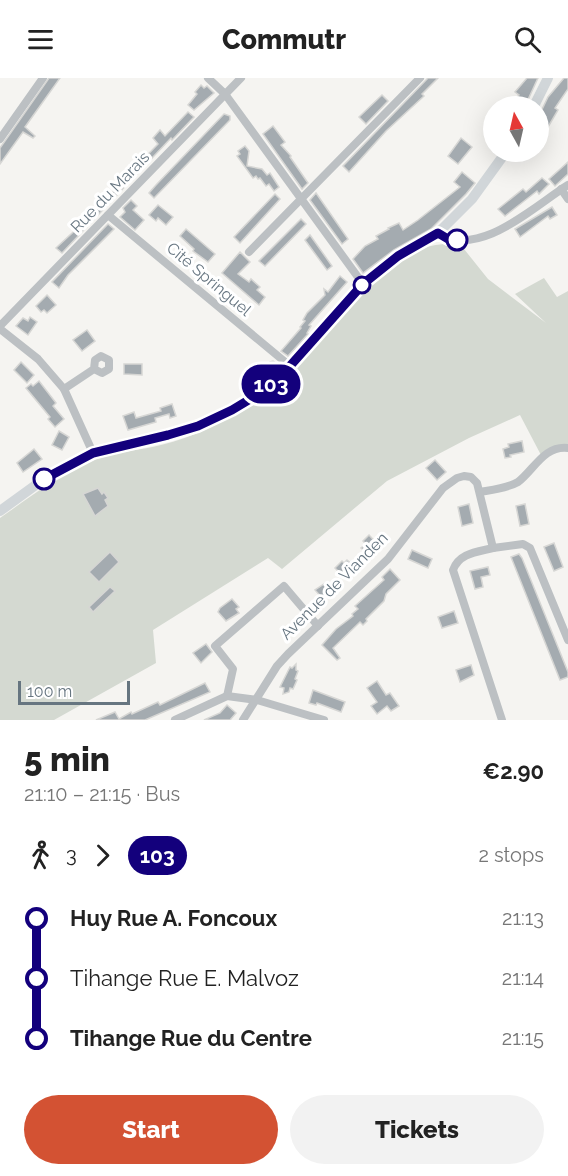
<!DOCTYPE html>
<meta charset="utf-8">
<style>
:root{--surface:#fff;--page:#f2f2f2;--text:#222;--muted:#767676;--accent:#d35233}
body{margin:0;font-family:Raleway,sans-serif;background:var(--page);color:var(--text);height:100vh;display:flex;flex-direction:column;font-size:22px;white-space:nowrap}
*{box-sizing:border-box;margin:0}
p{font-size:20px;color:var(--muted)}
.icon{flex:none;width:33px;height:33px;fill:none;stroke:currentColor;stroke-width:2;stroke-linecap:round;stroke-linejoin:round}
.map{position:relative;height:642px;overflow:hidden}
.side{display:flex;flex-direction:column;background:var(--surface);flex:1}
.side>*{flex:none}
.badge{padding:0 12px;border-radius:20px;font-size:21px;line-height:39px}
.needle{width:39px;rotate:352deg}
.tools{position:absolute;left:483px;top:18px;display:grid;gap:12px}
.tools a{display:grid;place-items:center;width:66px;height:66px;border-radius:50%;background:var(--surface);box-shadow:0 6px 24px #0002;font-size:30px}
.scale{position:absolute;left:18px;bottom:15px;width:112px;box-sizing:border-box;padding-left:6px;border:3px solid #667580;border-top:0;font-size:16px;line-height:21px;white-space:nowrap;color:#667580;-webkit-text-stroke:4px #fff;paint-order:stroke}
.map>.badge{position:absolute;translate:-50% -50%;box-shadow:0 0 0 3px #fff}
.legs{display:flex;align-items:center;gap:9px;height:66px;padding:0 24px;font-size:20px}
.legs p{margin-inline-start:auto}
.head{display:flex;align-items:center;justify-content:space-between;height:102px;padding:0 24px}
h1{font-size:33px;font-weight:800;line-height:45px}
.primary-button{display:flex;gap:12px;margin-top:auto;padding:12px 24px}
.primary-button a{flex:1;height:69px;border-radius:36px;background:var(--accent);color:#fff;font-size:24px;font-weight:800;line-height:69px;text-align:center}
.primary-button a+a{background:var(--page);color:var(--text)}
ul{padding:0 24px;list-style:none}
li{display:flex;align-items:center;gap:21px;height:60px;font-size:22px}
li i{display:grid;place-items:center;width:9px;height:100%;margin:0 8px;background:currentColor}
li i::after{content:'';width:15px;height:15px;margin:-8px;border:4px solid;border-radius:50%;background:var(--surface)}
li p{margin-inline-start:auto}
li:first-child i{background:linear-gradient(#0000 50%,currentColor 0)}
li:last-child i{background:linear-gradient(currentColor 50%,#0000 0)}
header{display:flex;justify-content:space-between;align-items:center;height:78px;padding:0 24px;background:var(--surface);font-size:27px;font-weight:800}
.map>svg:first-child{display:block}
.green{fill:#d4d9d1}
.building{fill:#a4abb0;stroke:#d6d6d4;stroke-width:1.5}
.lines{fill:none;stroke-linecap:round;stroke-linejoin:round}
.street{stroke:#bcc0c3;stroke-width:8}
.secondary{stroke:#d1d6d9;stroke-width:10}
.line-1-casing{stroke:#fff;stroke-width:14}
.line-1{stroke:#13007c;stroke-width:9}
.stop-1-dot{fill:#fff;stroke:#13007c;stroke-width:3}
.labels{text-anchor:middle;dominant-baseline:central;stroke-width:6;stroke-linejoin:round;paint-order:stroke}
.street-label{font-size:16px;fill:#667580;stroke:#fff}
</style>
<header><svg class="icon" aria-label="menu" viewBox="0 0 24 24"><path d="M4 6h16M4 12h16M4 18h16"/></svg>Commutr<svg class="icon" aria-label="search" viewBox="0 0 24 24"><circle cx="10" cy="10" r="6"/><path d="M15 15l6 6"/></svg></header>
<div class="map">
<svg width="568" height="642" viewBox="0 0 568 642">
<rect width="100%" height="100%" fill="#f5f4f1"/>
<path class="green" d="M 449,166 L 464,171 L 488,201 L 546,245 L 515,216 L 544,200 L 557,219 L 568,213 L 568,370 L 542,379 L 520,337 L 469,360 L 387,403 L 282,491 L 268,480 L 153,552 L 156,585 L 54,642 L 0,642 L 0,440 C 32,418 65,391 102,379 C 121,373 141,372 161,367 C 202,357 245,334 279,307 C 319,262 367,196 422,171 C 431,167 440,166 449,166 Z"/>
<g class="building">
<polygon points="49,0 60,0 25,49 35,58 33,60 23,54 0,86 0,70"/>
<polygon points="428,0 438,0 422,16 424,18 386,53 349,94 343,88"/>
<polygon points="527,0 538,0 525,28 514,28 517,25 514,23 519,17 515,14"/>
<polygon points="564,0 568,0 568,11 555,30 558,32 538,66 538,40 548,19"/>
<polygon points="201,7 204,10 207,8 214,15 194,32 188,27 197,16 195,14"/>
<polygon points="382,17 388,23 366,46 359,39"/>
<polygon points="188,34 194,39 172,62 171,60 62,175 56,170 84,144 117,109 115,107 120,102 122,103 158,66 153,60 160,52 165,58"/>
<polygon points="224,36 230,38 230,42 154,120 149,115 156,107"/>
<polygon points="273,48 285,64 281,67 291,78 290,79 308,105 302,111 263,56"/>
<polygon points="461,60 472,69 458,86 448,78"/>
<polygon points="245,68 249,73 247,88 262,91 267,97 270,95 279,109 274,113 269,106 266,108 260,100 258,101 256,98 253,100 237,78 240,76 238,73"/>
<polygon points="568,84 568,96 555,108 549,101"/>
<polygon points="462,94 475,105 466,116 431,151 394,172 363,195 353,181 365,168 378,161 376,158 389,151 388,150 399,145 403,152 418,142 460,109 454,104"/>
<polygon points="542,100 549,106 539,116 537,113 505,138 498,131 523,111 526,114"/>
<polygon points="316,115 348,161 342,166 310,122"/>
<polygon points="275,116 280,121 240,165 234,159"/>
<polygon points="131,122 137,128 133,132 144,142 135,152 120,139 125,134 123,130"/>
<polygon points="158,127 173,139 166,147 158,140 156,143 149,137"/>
<polygon points="552,129 557,137 550,141 548,138 520,159 515,151"/>
<polygon points="301,141 306,146 265,188 259,183"/>
<polygon points="108,146 114,151 68,197 59,210 52,204"/>
<polygon points="186,151 215,176 208,184 193,173 194,171 180,158"/>
<polygon points="310,157 332,188 327,192 305,162"/>
<polygon points="240,174 250,184 238,196 249,204 251,201 260,209 257,212 265,219 259,227 222,195"/>
<polygon points="340,198 347,204 309,247 311,248 307,255 308,256 288,278 281,273 301,250 300,249 305,243 303,242 307,235 325,217 324,211 328,214"/>
<polygon points="47,217 56,227 47,235 44,232 41,234 36,228"/>
<polygon points="30,239 37,244 28,257 16,248 23,240 28,243"/>
<polygon points="87,252 95,263 82,273 73,262"/>
<polygon points="273,283 280,288 258,308 252,312 245,306 248,303 241,298 244,293 255,301 270,284"/>
<polygon points="21,284 34,297 27,305 14,292"/>
<polygon points="124,286 142,286 142,297 124,296"/>
<polygon points="39,303 56,325 53,328 64,341 55,349 48,341 50,339 26,310 31,306 33,308"/>
<polygon points="172,326 176,338 170,340 169,336 155,340 156,344 128,352 123,338 134,334 136,340 161,333 160,330"/>
<polygon points="59,353 69,359 62,372 52,367"/>
<polygon points="522,363 524,374 510,377 511,379 505,380 503,371 509,369 508,366"/>
<polygon points="34,371 42,381 23,394 17,385"/>
<polygon points="435,382 446,394 437,402 426,390"/>
<polygon points="98,410 102,416 104,414 108,420 105,422 108,428 95,438 83,416"/>
<polygon points="469,426 473,445 462,448 458,429"/>
<polygon points="525,426 529,446 520,448 516,428"/>
<polygon points="369,457 381,470 372,479 361,470 366,466 363,463"/>
<polygon points="554,465 563,489 554,493 544,469"/>
<polygon points="412,472 432,481 428,490 408,481"/>
<polygon points="110,474 119,484 99,504 89,494"/>
<polygon points="519,476 522,480 568,594 568,599 560,602 511,479"/>
<polygon points="347,482 358,491 354,496 351,493 344,499 335,490 342,483 344,485"/>
<polygon points="488,489 490,497 481,499 483,509 475,511 470,493"/>
<polygon points="390,491 400,502 386,516 384,523 366,541 367,543 363,547 360,544 333,570 340,580 337,582 322,567 336,551 353,538 352,536 358,531 355,528 384,502 382,499"/>
<polygon points="327,504 334,511 324,522 315,512"/>
<polygon points="110,509 115,513 93,534 89,529"/>
<polygon points="232,521 239,529 236,531 239,535 226,543 218,534 220,530"/>
<polygon points="454,533 458,545 442,550 438,539"/>
<polygon points="206,566 212,574 201,585 193,575"/>
<polygon points="296,586 296,592 298,593 295,601 297,602 293,611 290,610 289,614 283,616 284,610 280,609 290,589 292,590"/>
<polygon points="471,587 474,597 460,604 456,592"/>
<polygon points="377,603 386,617 390,615 399,628 391,633 387,628 377,636 371,628 377,624 367,610"/>
<polygon points="205,605 210,614 145,642 96,642 115,634 119,641 131,634 132,636 158,624 160,627"/>
<polygon points="313,612 345,624 341,634 317,625 316,627 309,625"/>
<polygon points="227,627 236,635 230,642 204,642 220,635"/>
</g>
<g class="lines">
<g class="street">
<polyline points="208,0 225,16 363,206"/>
<polyline points="0,61 43,0"/>
<polyline points="561,111 568,121"/>
<polyline points="108,137 290,288"/>
<path d="M 438,155 C 479,181 533,129 568,107"/>
<polyline points="249,174 420,0"/>
<polyline points="0,248 241,0"/>
<polyline points="0,251 38,281 64,311 93,375"/>
<polyline points="64,311 94,291 102,295 109,291 109,282 101,278 95,282 94,291"/>
<path d="M 480,414 C 491,412 508,410 518,404 C 534,392 544,367 568,370"/>
<polyline points="493,470 523,466 530,470 568,562"/>
<polyline points="227,618 233,591 215,568 284,508 318,548"/>
<polyline points="175,642 227,618 257,622 324,642"/>
<path d="M 243,642 L 277,588 L 288,576 L 388,481 L 443,410 L 457,400 L 464,398 L 471,399 L 477,405 L 493,470 C 477,474 459,475 453,492 L 502,642"/>
</g>
<g class="secondary">
<polyline points="534,28 548,0"/>
<polyline points="0,433 44,401 93,375 168,357 198,348 233,331 263,314 290,288 363,206 398,178 438,155 472,121 506,74"/>
</g>
</g>
<g class="lines">
<g class="line-1-casing">
<polyline id="line-1" points="44,401 93,375 168,357 198,348 232,332 262,314 290,288 363,206 398,178 438,155 448,161 457,162"/>
</g>
<use href="#line-1" class="line-1"/>
</g>
<g class="stop-1-dot">
<circle cx="457" cy="162" r="10"/>
<circle cx="362" cy="207" r="8"/>
<circle cx="44" cy="401" r="10"/>
</g>
<g class="labels">
<g class="street-label">
<text transform="translate(110 114) rotate(-46)">Rue du Marais</text>
<text transform="translate(209 201) rotate(40)">Cité Springuel</text>
<text transform="translate(334 508) rotate(-45)">Avenue de Vianden</text>
</g>
</g>
</svg>
<div class="tools">
<a><svg class="needle" viewBox="-14 -14 28 28"><path d="M0-13l5 13h-10z" fill="#e53935"/><path d="M0 13l5-13h-10z" fill="#767676"/></svg></a>
</div>
<div class="scale">100 m</div>
<b class="badge" style="left:271px;top:306px;background:#13007c;color:#fff">103</b>
</div>
<section class="side">
<div class="head"><div><h1>5 min</h1><p>21:10 – 21:15 · Bus</p></div><b>€2.90</b></div>
<div class="legs"><svg class="icon" aria-label="walk" viewBox="0 0 24 24"><circle cx="13" cy="4" r="2"/><path d="M13 8l-2 6 4 7M11 14l-3 7M7 12l3-4h3l4 4"/></svg>3<svg class="icon" aria-label="forward" viewBox="0 0 24 24"><path d="M9 5l7 7-7 7"/></svg><b class="badge" style="background:#13007c;color:#fff">103</b><p>2 stops</p></div>
<ul>
<li><i style="color:#13007c"></i><b>Huy Rue A. Foncoux</b><p>21:13</p></li>
<li><i style="color:#13007c"></i><span>Tihange Rue E. Malvoz</span><p>21:14</p></li>
<li><i style="color:#13007c"></i><b>Tihange Rue du Centre</b><p>21:15</p></li>
</ul>
<div class="primary-button"><a>Start</a><a>Tickets</a></div>
</section>
